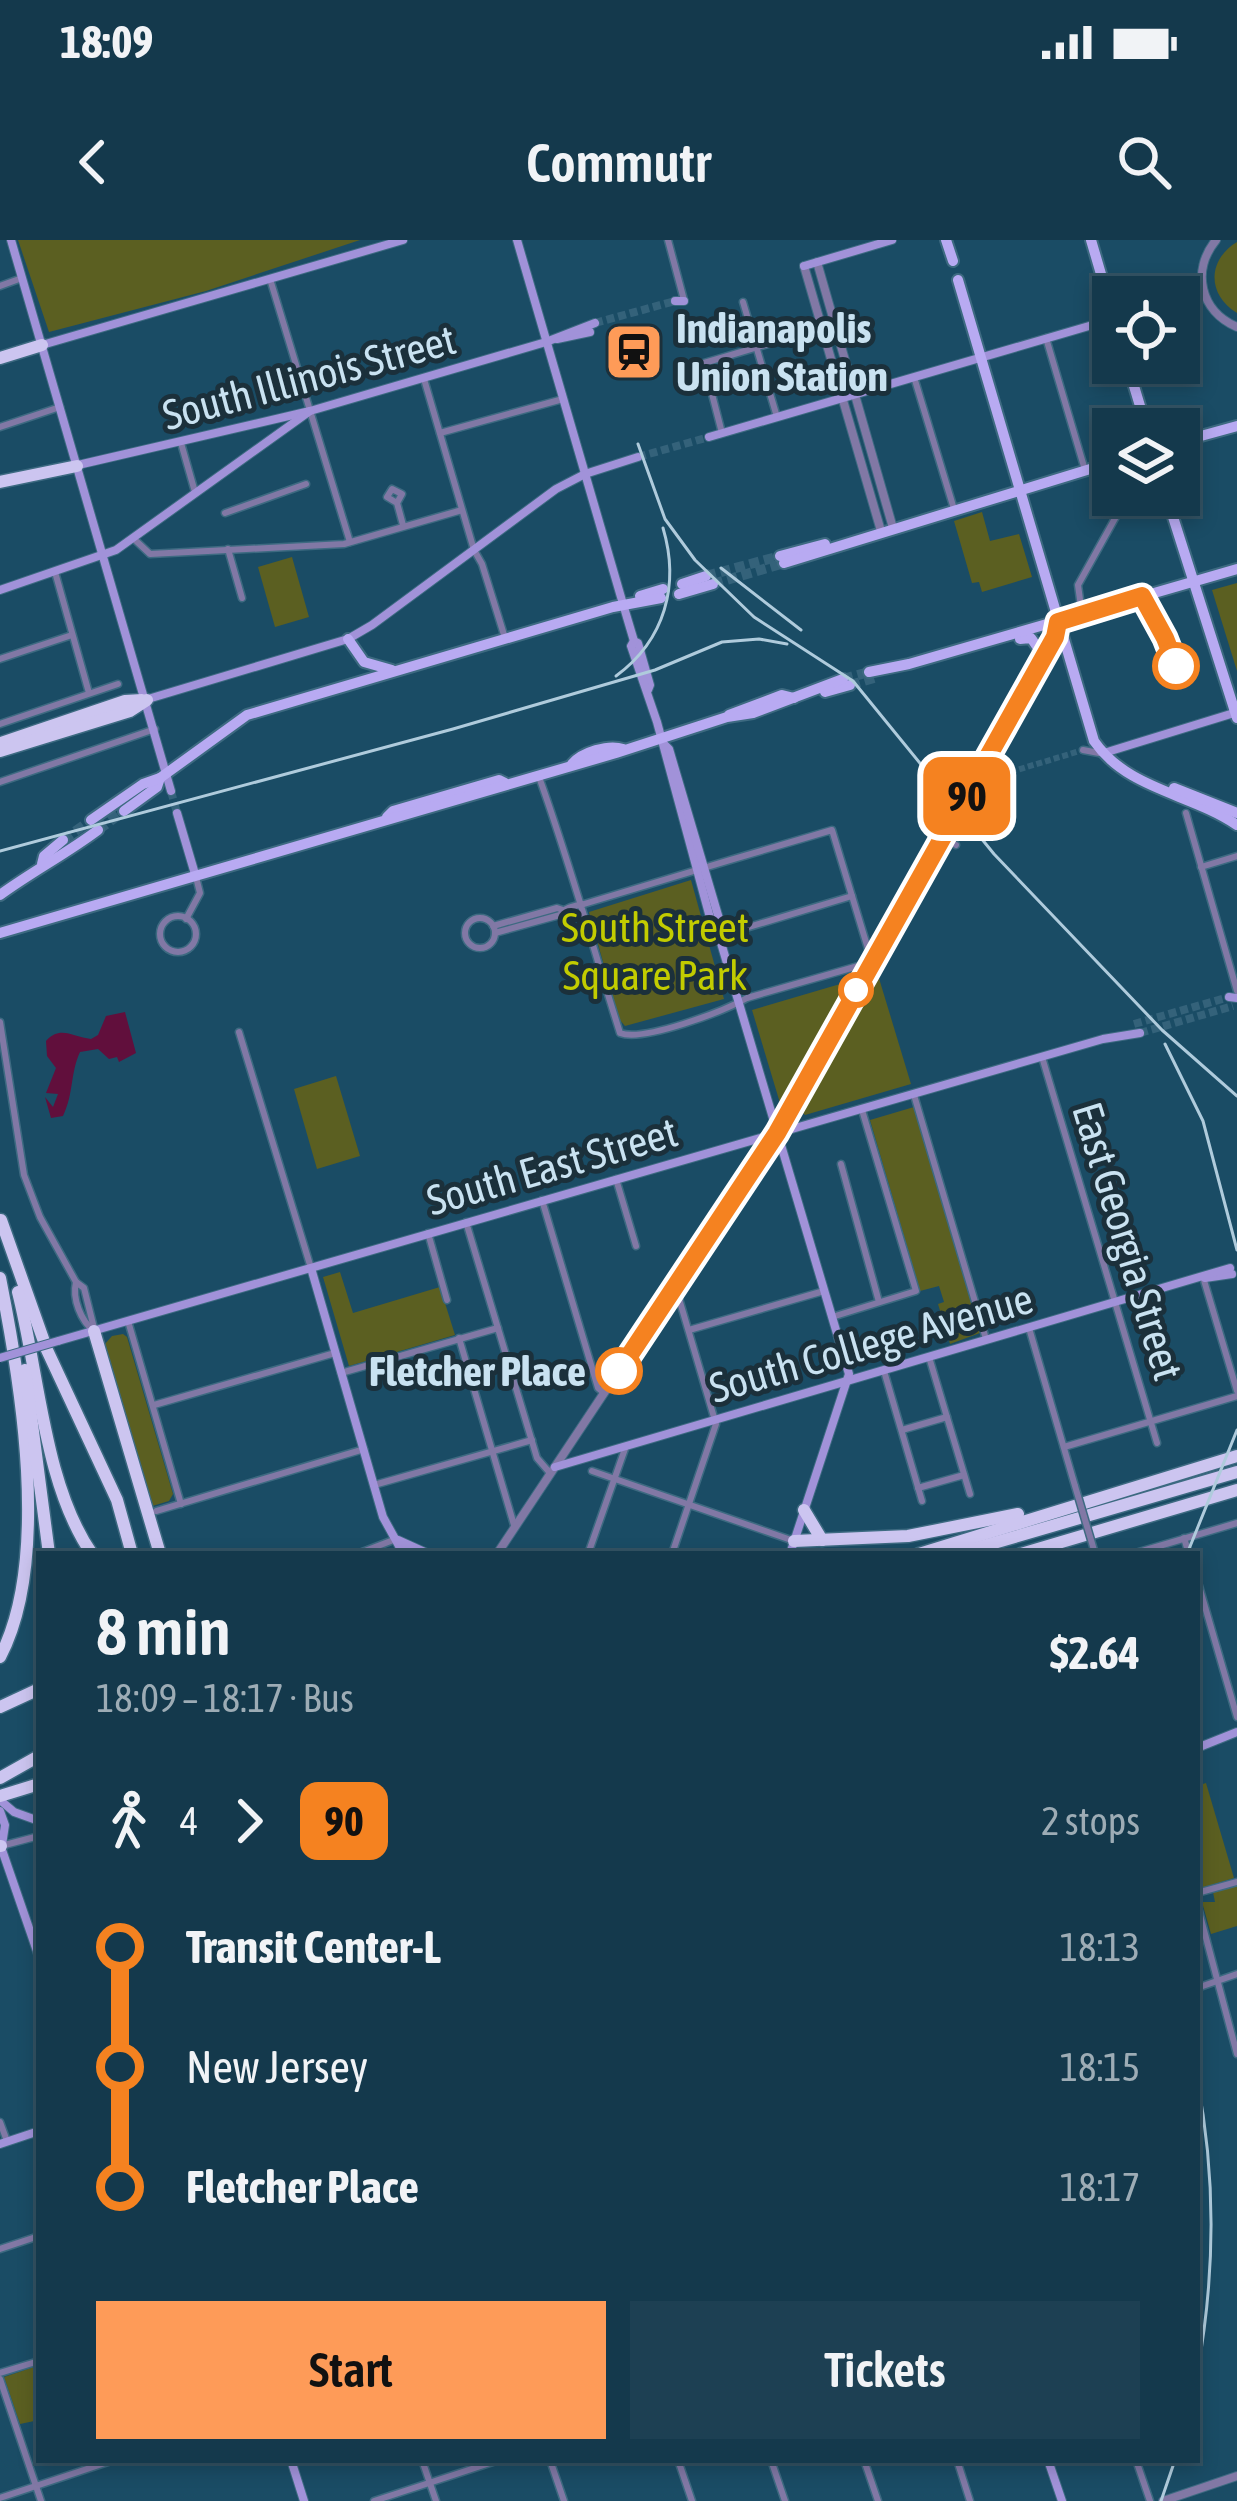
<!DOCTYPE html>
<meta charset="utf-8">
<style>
:root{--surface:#14394c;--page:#1d4053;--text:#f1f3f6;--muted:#9dacb5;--line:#335364;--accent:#fe9b58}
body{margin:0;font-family:"Asap Condensed",sans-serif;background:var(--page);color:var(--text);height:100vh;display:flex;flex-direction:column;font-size:45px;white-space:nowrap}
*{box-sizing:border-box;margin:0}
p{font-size:39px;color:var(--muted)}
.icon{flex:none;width:66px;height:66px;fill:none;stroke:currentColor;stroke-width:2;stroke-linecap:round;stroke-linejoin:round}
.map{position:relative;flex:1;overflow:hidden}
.details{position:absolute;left:36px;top:1311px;width:1164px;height:912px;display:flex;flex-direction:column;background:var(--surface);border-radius:0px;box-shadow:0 6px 18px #0003,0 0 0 3px var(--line)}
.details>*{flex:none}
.badge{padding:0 24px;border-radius:18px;font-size:42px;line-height:78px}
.buttons{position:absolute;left:1092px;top:36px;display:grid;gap:24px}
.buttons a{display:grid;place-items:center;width:108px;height:108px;border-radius:0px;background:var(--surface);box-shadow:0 6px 18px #0003,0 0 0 3px var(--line);font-size:60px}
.map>.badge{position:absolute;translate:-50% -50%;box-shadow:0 0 0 6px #fff}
.legs{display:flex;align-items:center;gap:18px;height:132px;padding:0 60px;font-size:39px}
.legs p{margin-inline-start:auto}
.summary{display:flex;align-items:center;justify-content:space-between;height:204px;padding:0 60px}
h1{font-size:66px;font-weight:600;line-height:90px}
.action{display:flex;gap:24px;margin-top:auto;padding:24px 60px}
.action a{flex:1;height:138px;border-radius:0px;background:var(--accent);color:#111;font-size:48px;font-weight:600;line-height:138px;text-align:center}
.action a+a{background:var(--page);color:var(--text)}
ul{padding:0 60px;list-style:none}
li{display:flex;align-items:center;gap:42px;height:120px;font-size:45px}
li i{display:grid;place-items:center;width:18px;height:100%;margin:0 15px;background:currentColor}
li i::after{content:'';width:30px;height:30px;margin:-15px;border:9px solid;border-radius:50%;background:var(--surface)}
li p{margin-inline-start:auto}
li:first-child i{background:linear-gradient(#0000 50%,currentColor 0)}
li:last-child i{background:linear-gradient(currentColor 50%,#0000 0)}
.status{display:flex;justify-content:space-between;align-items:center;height:84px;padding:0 60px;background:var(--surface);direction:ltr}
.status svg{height:33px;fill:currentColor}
header{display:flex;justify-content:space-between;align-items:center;height:156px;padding:0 60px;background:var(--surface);font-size:54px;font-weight:600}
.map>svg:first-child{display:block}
.green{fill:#5b5f21}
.water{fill:#610f3c}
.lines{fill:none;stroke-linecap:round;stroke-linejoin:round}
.minor-tunnel{stroke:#34627a;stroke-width:6;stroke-dasharray:6 3;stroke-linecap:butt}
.tertiary-tunnel{stroke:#34627a;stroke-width:8;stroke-dasharray:8 4;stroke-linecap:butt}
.secondary-tunnel{stroke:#34627a;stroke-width:8;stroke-dasharray:8 4;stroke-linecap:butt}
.primary-tunnel{stroke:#34627a;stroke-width:10;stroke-dasharray:10 5;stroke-linecap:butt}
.minor-casing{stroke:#3d6a81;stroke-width:9}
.tertiary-casing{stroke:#3d6a81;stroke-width:10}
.secondary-casing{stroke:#3d6a81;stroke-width:10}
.primary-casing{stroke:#3d6a81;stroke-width:14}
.motorway-casing{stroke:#3d6a81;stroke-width:15}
.minor{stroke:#8178a5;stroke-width:6}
.tertiary{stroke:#8178a5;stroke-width:8}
.secondary{stroke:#a192d9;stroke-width:8}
.primary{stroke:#b8aaf2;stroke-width:10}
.motorway{stroke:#ccc5f0;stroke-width:12}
.rail{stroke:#afcbdc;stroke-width:3}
.minor-bridge-casing{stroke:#3d6a81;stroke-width:9;stroke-linecap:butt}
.secondary-bridge-casing{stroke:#3d6a81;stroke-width:10;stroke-linecap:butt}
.minor-bridge{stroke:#8178a5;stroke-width:6}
.secondary-bridge{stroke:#a192d9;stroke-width:8}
.line-1-casing{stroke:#fff;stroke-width:27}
.line-1{stroke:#f58220;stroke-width:18}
.stop-1-dot{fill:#fff;stroke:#f58220;stroke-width:6}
.labels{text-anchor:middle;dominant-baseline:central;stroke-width:10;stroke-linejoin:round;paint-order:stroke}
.poi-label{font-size:42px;font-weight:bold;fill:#c9e2f1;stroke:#1b303b;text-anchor:start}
.street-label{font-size:42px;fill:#c9e2f1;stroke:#1b303b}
.park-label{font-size:42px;fill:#c2cc00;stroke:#1b303b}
.stop-label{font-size:42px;font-weight:bold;fill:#c9e2f1;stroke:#1b303b;text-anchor:end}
</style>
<div class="status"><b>18:09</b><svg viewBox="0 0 49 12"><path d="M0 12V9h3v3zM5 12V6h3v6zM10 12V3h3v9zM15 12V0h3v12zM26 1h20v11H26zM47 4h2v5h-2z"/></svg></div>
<header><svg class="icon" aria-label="back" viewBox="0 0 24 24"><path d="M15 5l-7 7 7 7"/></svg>Commutr<svg class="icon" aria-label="search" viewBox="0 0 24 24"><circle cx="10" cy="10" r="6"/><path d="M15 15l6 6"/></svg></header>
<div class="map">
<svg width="1237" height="2261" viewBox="0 0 1237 2261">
<rect width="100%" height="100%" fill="#1a4c65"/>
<g class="green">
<polygon points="18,0 360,0 206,51 49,92"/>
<path d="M 1237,2 L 1237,73 C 1207,55 1207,20 1237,2 Z"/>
<polygon points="982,272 990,301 1019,294 1032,337 982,352 979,342 972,343 954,281"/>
<polygon points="292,317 309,377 275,387 258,327"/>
<polygon points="1237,343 1237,431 1212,350"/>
<polygon points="691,640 724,759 625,786 619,779 589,672"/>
<polygon points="878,735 911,844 805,875 802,872"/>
<polygon points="847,742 848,746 780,863 752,770"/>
<polygon points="336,836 360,916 317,929 294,849"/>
<polygon points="914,867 980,1093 950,1104 938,1064 944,1062 939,1046 920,1051 870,880"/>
<polygon points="340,1032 353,1073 440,1047 455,1095 349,1126 323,1037"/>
<polygon points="123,1094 127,1097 173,1254 169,1261 149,1267 104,1105 112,1096"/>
<polygon points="1206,1543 1234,1638 1198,1649 1197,1546"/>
<polygon points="1237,1645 1237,1686 1211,1694 1202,1662 1215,1662 1213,1652"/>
<polygon points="34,2127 39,2142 39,2180 20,2184 4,2137"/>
</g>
<path class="water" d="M 125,772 L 136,813 L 119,822 L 117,817 L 109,819 L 98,809 L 80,812 C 70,834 74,853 63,876 L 51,878 L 45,857 L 53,867 L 58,854 L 46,853 L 56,828 L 47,816 L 46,801 C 60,785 73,797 91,799 L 98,795 L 106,776 Z"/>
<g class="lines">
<polyline class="minor-tunnel" points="977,521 1007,533 1083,510"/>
<g class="tertiary-tunnel">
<polyline points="942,585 1040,411"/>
<polyline points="949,588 1045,414"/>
</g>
<g class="secondary-tunnel">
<polyline points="595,83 675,61"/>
<polyline points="638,217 709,197"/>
<polyline points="171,551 177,573"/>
<polyline points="1134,784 1229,757"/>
<polyline points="1140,793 1233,766"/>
</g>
<g class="primary-tunnel">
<polyline points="706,336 780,316"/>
<polyline points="713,344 784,323"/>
<polyline points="843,439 869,432"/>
<polyline points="850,445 874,438"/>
<polyline points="98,590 124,571"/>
<polyline points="63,600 91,580"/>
</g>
<g class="minor-casing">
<g id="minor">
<polyline points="668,0 684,60"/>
<polyline points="270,39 350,302"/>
<polyline points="0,46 22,38"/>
<polyline points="743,62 777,177"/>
<polyline points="1046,98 1085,230"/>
<polyline points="914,137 954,269"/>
<polyline points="424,139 474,310 482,324 505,398"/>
<polyline points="0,187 60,167"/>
<polyline points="440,193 563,159"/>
<polyline points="722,193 704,123 822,88"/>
<polyline points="181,203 195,252"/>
<polyline points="397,263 402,254 392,249 387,257 397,263 403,285"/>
<polyline points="225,273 306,244"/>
<polyline points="133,298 150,314 344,304 462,270"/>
<polyline points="228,309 242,358"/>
<polyline points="55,332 89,453"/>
<polyline points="1082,374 1078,345 1128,255"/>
<polyline points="0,419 72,395"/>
<polyline points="0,484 118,444"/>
<polyline points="1083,510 1099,513"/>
<polyline points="0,542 155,489"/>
<polyline points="1186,573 1237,751"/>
<polyline points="944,598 956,605"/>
<polyline points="1201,627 1237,616"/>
<circle cx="178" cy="694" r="18"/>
<circle cx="480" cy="693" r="15"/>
<polyline points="186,679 200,653 196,637"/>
<polyline points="493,686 557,668 563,670"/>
<path d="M 495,693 L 560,675 C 565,667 575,666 584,664 C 667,639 749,614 832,590 L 872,722 L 747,758 C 724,771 644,802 620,793 C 593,708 569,620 539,537"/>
<polyline points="719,696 852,656"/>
<polyline points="0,782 24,935 40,977 76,1042 84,1048 94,1088"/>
<polyline points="239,792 311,1028"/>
<polyline points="1042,817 1157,1203"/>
<polyline points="914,855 986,1099"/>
<polyline points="841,924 879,1062"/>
<polyline points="616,939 636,1006"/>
<polyline points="542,960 598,1148 604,1153"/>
<polyline points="466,982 537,1218 550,1233"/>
<polyline points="428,993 447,1060"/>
<polyline points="1203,1037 1237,1151"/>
<path d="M 76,1042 C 72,1059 81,1081 94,1091"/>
<polyline points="832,1077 916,1051 862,870"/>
<polyline points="128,1081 181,1264"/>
<polyline points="1029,1088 1075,1246"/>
<polyline points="689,1090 824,1051"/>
<polyline points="459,1098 514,1285"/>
<polyline points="929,1117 970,1254"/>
<polyline points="884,1131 922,1261"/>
<polyline points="341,1133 498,1088"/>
<polyline points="154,1165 335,1113"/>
<polyline points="902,1190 947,1177"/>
<polyline points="1064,1207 1237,1156"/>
<polyline points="592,1231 794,1301"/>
<polyline points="374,1245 532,1200"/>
<polyline points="918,1248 964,1235"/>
<polyline points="156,1271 364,1209"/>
<polyline points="1184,1298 1189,1314"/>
<polyline points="357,1314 396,1299"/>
<polyline points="588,1314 626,1206"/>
<polyline points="672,1314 716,1184 675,1045"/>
<polyline points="1132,1314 1237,1283"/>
<polyline points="1197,1339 1237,1477"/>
<polyline points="1,1606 39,1596"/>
<polyline points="1197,1653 1237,1642"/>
<polyline points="1197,1664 1237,1814"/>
<polyline points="1197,1748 1237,1734"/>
<polyline points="0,1882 7,1901"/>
<polyline points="0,2009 39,1996"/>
<polyline points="0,2133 39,2121"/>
<polyline points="0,2139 41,2261"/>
<polyline points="422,2220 436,2261"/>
<polyline points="550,2220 564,2261"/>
<polyline points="678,2220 692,2261"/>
<polyline points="771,2220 785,2261"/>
<polyline points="864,2220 878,2261"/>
<polyline points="957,2220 970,2261"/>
<polyline points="1136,2220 1150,2261"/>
<polyline points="0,2258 114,2220"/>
<polyline points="374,2261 499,2220"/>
</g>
</g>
<g class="tertiary-casing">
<g id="tertiary">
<path d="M 1216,0 C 1191,31 1200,71 1237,87"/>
<polyline points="817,22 893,288"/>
<polyline points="804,26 881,291"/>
<polyline points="1179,59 1203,52"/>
<polyline points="1045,414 1055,397 1058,383"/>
<polyline points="921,632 919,627 942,585"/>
<polyline points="497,1314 777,893 949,588"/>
<polyline points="1163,2261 1237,2236"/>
</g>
</g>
<g class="secondary-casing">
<g id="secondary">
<polyline points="11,0 171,551"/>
<polyline points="517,0 623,364 634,401 638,403 650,445 648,450"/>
<polyline points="804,26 892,0"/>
<polyline points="675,61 684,61"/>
<polyline points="557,99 590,92"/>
<polyline points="42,105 403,0"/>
<polyline points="709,197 1113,79"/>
<polyline points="78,225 310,171 546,102 595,83"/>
<polyline points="0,350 116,310 310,171"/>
<polyline points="634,401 631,406 657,482 712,685 716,686 849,1134 790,1314"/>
<polyline points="148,459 348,399 372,385 556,249 585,234 638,217"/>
<polyline points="663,503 669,509 720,682 716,686"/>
<polyline points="1104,513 1237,472"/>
<polyline points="177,573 195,634"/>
<polyline points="1229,757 1237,758"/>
<polyline points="311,1028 383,1277 399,1306 408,1314"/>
<polyline points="1205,1038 1232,1034"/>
<polyline points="58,1101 1103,799 1140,793"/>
<polyline points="555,1227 1230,1028"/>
<polyline points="398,1300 429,1314"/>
<polyline points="1197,1508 1237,1492"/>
<polyline points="0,1560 14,1572 39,1581"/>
<polyline points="0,1571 5,1585 2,1605"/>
<polyline points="0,1604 39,1717"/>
<polyline points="0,1904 39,1891"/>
<polyline points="291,2220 304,2261"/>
<polyline points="1048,2220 1062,2261"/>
</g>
</g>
<g class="primary-casing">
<g id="primary">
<polyline points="946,0 953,21"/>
<polyline points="1091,0 1113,75"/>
<path d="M 958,40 L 1094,501 C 1128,550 1190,553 1237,585"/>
<polyline points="1127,123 1147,189"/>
<polyline points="1179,202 1237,186"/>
<polyline points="1166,255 1237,478"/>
<polyline points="780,316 825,304"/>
<polyline points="784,323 1113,222"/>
<polyline points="682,344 706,336"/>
<polyline points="679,354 713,344"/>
<polyline points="640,356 663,349"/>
<polyline points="348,399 364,422 392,430"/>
<polyline points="1020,399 1031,398 1040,411"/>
<polyline points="869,432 909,424 1237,329"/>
<polyline points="825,452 850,445"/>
<polyline points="729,475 782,455 794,458"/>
<path d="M 572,524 C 582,512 609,504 623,509"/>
<polyline points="1174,548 1237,573"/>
<polyline points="124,571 157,547 160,538"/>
<polyline points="387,577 393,571 499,540 505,543"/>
<polyline points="91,580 143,544 160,538 247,475 613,367 661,358"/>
<polyline points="42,624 44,616 63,600"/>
<path d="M 0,655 C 33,631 66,614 98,590"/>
<polyline points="0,693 616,513 727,477 753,473 843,439"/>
</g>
</g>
<g class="motorway-casing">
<g id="motorway">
<polyline points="0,118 42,105"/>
<polyline points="0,242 77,226"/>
<polyline points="1,503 125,461 142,460"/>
<polyline points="0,511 130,471 147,460"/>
<polyline points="1,980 47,1110 117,1260 132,1314"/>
<path d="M 0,1038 C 21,1143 51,1320 0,1417"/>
<path d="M 18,1052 C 39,1134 44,1245 92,1314"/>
<polyline points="94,1091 160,1314"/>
<polyline points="25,1130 49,1314"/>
<polyline points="804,1270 822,1300"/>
<polyline points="794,1301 908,1296 1018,1274"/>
<polyline points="919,1314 1237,1216"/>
<polyline points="956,1314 1237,1232"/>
<polyline points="1021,1314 1237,1250"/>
<polyline points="0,1467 39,1449"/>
<polyline points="0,1538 39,1516"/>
<polyline points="0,1556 39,1544"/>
<polyline points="0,1606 1,1606"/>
</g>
</g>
<use href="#minor" class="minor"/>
<use href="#tertiary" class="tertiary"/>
<use href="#secondary" class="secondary"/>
<use href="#primary" class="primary"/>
<use href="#motorway" class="motorway"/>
<g class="rail">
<polyline points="638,204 665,279 695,320 754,377 853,441 994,614 1162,790 1237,856"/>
<polyline points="721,328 801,390"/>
<path d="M 616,436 C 665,400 680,345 663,288"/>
<polyline points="0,611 453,489 655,430 722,402 759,399 787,404"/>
<polyline points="1165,804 1203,881 1237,1010"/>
<polyline points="1187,1314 1237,1190"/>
<path d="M 1197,1839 C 1216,1936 1215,2037 1197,2134"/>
<polyline points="1161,2261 1175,2220"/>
</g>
<g class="minor-bridge-casing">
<polyline id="minor-bridge" points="1075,1246 1094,1310"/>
</g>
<g class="secondary-bridge-casing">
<polyline id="secondary-bridge" points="0,1118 58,1101"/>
</g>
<use href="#minor-bridge" class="minor-bridge"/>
<use href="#secondary-bridge" class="secondary-bridge"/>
</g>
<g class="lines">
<g class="line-1-casing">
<polyline id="line-1" points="619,1131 777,893 1055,397 1058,382 1142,356 1165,398 1176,426"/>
</g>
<use href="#line-1" class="line-1"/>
</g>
<defs>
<g id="station-square" transform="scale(3)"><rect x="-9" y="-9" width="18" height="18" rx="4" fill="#fe9b58" stroke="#1b303b"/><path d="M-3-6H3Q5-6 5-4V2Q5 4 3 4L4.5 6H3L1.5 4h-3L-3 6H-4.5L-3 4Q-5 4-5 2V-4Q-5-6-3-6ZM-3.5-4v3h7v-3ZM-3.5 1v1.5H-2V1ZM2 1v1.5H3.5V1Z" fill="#111"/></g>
</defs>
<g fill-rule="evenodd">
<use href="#station-square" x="634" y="112"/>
</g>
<g class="stop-1-dot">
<circle cx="1176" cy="426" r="21"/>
<circle cx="856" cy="750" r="15"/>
<circle cx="619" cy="1131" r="21"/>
</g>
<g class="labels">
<g class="poi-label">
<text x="676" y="88">Indianapolis<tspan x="676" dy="48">Union Station</tspan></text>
</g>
<g class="street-label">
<text transform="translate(309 137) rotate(-15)">South Illinois Street</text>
<text transform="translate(552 926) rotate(-16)">South East Street</text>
<text transform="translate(1128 1001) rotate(73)">East Georgia Street</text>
<text transform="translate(871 1103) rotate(-16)">South College Avenue</text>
</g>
<g class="park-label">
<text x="655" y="687">South Street<tspan x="655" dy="48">Square Park</tspan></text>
</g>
<g class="stop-label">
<text x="586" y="1131">Fletcher Place</text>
</g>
</g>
</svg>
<div class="buttons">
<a><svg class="icon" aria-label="locate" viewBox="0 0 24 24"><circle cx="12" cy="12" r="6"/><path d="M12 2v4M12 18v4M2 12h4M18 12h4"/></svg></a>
<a><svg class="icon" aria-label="layers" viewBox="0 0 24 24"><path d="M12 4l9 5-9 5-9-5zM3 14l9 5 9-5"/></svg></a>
</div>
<b class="badge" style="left:967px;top:556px;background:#f58220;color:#111">90</b>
<section class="details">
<div class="summary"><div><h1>8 min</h1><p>18:09 – 18:17 · Bus</p></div><b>$2.64</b></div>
<div class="legs"><svg class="icon" aria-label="walk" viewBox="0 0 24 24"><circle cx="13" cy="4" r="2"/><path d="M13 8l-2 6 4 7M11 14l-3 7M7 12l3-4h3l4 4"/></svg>4<svg class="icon" aria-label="forward" viewBox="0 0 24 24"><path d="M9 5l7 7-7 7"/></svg><b class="badge" style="background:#f58220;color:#111">90</b><p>2 stops</p></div>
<ul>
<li><i style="color:#f58220"></i><b>Transit Center-L</b><p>18:13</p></li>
<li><i style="color:#f58220"></i><span>New Jersey</span><p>18:15</p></li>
<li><i style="color:#f58220"></i><b>Fletcher Place</b><p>18:17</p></li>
</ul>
<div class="action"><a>Start</a><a>Tickets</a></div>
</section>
</div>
